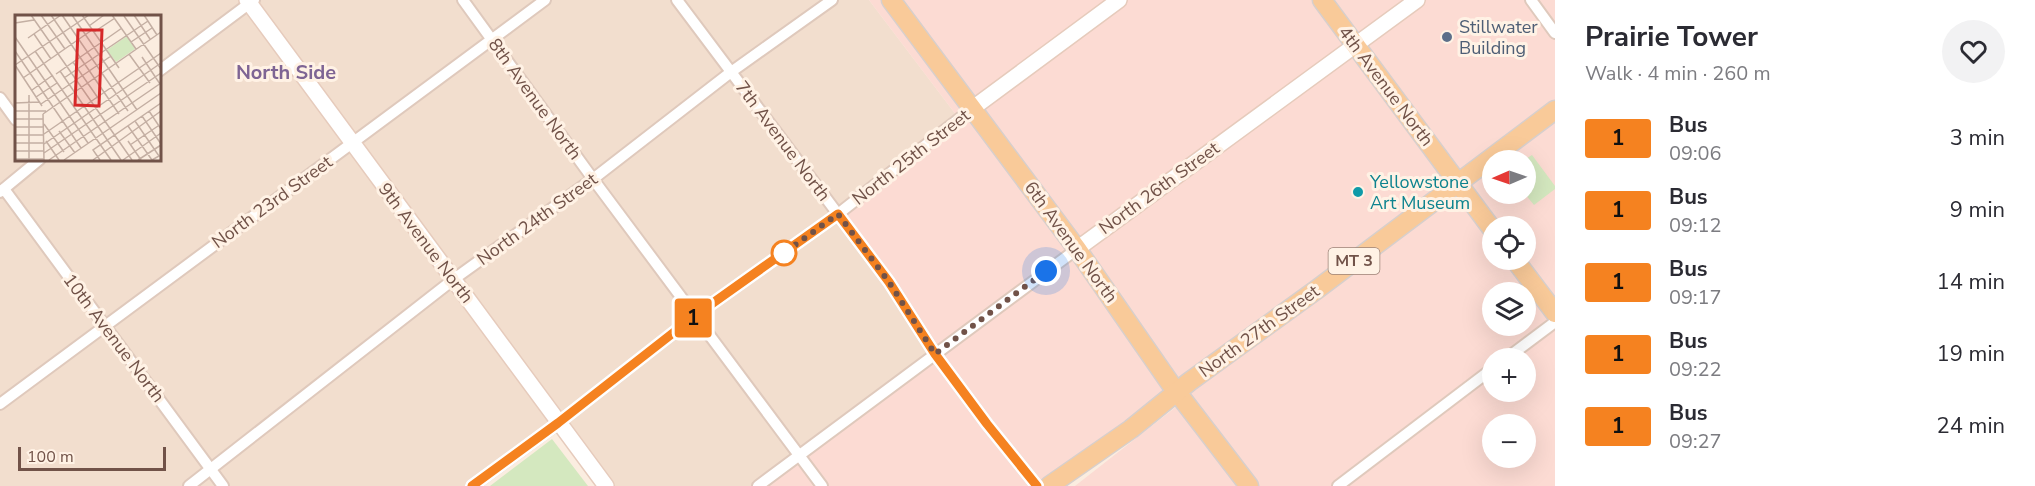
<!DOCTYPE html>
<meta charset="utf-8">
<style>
:root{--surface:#fff;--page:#f2f2f3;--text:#2b2b33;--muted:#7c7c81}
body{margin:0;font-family:"Nunito Sans",sans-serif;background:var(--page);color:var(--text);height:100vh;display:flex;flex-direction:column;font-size:22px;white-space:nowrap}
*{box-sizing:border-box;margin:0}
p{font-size:20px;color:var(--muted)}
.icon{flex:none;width:33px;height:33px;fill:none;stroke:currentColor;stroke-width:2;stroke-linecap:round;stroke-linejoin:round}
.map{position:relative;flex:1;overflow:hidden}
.details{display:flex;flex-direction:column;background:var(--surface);width:480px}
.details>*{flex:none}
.badge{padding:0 12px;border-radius:4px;font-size:21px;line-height:39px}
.needle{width:39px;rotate:268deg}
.tools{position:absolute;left:1482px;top:150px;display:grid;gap:12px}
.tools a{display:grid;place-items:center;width:54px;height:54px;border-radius:50%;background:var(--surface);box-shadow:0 6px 24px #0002;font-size:30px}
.scale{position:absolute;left:18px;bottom:15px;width:148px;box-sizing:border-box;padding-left:6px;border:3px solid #715248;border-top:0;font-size:16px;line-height:21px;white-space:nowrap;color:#715248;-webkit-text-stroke:4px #fff2e5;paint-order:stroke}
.you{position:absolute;width:30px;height:30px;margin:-15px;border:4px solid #fff;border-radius:50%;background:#1a73e8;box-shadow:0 0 0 9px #1a73e833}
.map>.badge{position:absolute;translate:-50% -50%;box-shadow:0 0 0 3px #fff}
.round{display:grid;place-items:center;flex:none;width:63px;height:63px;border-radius:32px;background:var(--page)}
.summary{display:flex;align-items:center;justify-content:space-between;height:102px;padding:0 30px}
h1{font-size:28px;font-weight:700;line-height:45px}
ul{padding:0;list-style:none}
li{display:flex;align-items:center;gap:18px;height:72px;padding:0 30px}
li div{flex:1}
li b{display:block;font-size:22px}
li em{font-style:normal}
li .badge{min-width:66px;font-weight:700;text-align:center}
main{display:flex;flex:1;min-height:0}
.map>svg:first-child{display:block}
.residential{fill:#f2dece;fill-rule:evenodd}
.commercial{fill:#fcdbd3;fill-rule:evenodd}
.green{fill:#d4e8bf}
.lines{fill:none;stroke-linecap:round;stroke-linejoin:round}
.street-casing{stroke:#dfc9bc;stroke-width:14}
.secondary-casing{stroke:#e6cbbc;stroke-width:18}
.primary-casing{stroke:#d7cfcc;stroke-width:21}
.street{stroke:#fff;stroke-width:10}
.secondary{stroke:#fff;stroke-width:15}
.primary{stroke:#f9ca99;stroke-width:18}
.line-casing{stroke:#fff;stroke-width:14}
.line{stroke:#f58220;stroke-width:9}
.walk{stroke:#715248;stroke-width:6;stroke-dasharray:0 10.8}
.service-dot{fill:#5c6f8a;stroke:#fff2e5;stroke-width:2}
.culture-dot{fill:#0f9aa8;stroke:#fff2e5;stroke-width:2}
.stop-dot{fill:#fff;stroke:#f58220;stroke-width:3}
.labels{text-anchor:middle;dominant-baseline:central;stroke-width:6;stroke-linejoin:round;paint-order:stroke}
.shield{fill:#fff2e5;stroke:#9c8277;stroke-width:1.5}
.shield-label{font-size:16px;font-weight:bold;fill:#715248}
.service-label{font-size:18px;fill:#4e5e75;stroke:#fff2e5;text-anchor:start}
.street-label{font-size:18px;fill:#715248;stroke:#fff2e5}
.culture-label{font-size:18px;fill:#0d838f;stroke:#fff2e5;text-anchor:start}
.neighbourhood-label{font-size:20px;font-weight:bold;fill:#7e6494;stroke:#fff2e5}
.inset-road{fill:none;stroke:#c4afa3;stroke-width:1.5}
.view{fill:#d62828;fill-opacity:0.15;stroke:#d62828;stroke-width:3}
.inset-edge{fill:none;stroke:#715248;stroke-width:3}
</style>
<main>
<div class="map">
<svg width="1555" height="486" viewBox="0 0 1555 486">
<rect width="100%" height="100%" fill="#fbede0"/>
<path class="residential" d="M 0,0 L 869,0 L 963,124 L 935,354 L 758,486 L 607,486 L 558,423 L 474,486 L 0,486 ZM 16,16 L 159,16 L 159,159 L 16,159 Z"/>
<g class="commercial">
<path d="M 869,0 L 1555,0 L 1555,486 L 1248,486 L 1177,392 L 1051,486 L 759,486 L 935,354 L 838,214 L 963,124 ZM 1492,160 L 1526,160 L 1526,194 L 1492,194 ZM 1492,226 L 1526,226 L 1526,260 L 1492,260 ZM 1492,292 L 1526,292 L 1526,326 L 1492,326 ZM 1492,358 L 1526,358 L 1526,392 L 1492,392 ZM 1492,424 L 1526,424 L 1526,458 L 1492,458 Z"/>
<polygon points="1181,403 1243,486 1075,486"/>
</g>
<g class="green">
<polygon points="1532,155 1555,186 1555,189 1534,205 1525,194 1524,160"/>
<polygon points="552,439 588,486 490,486"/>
</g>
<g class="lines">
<g class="street-casing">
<g id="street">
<polyline points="463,0 593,179 822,486"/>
<polyline points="677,0 889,282 935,354 987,424 1037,486"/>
<polyline points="1531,0 1555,33"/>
<polyline points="159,71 254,0"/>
<polyline points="0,98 16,120"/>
<polyline points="4,189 223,486"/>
<polyline points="0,192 40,159"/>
<polyline points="1507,358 1555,322"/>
<polyline points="0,404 545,0"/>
<polyline points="189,486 454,279 593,179 731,72 832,0"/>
<polyline points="472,486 558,423 696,315 838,214 973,108"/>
<polyline points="758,486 1077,249"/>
<polyline points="1338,486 1492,369"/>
</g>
</g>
<g class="secondary-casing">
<g id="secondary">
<polyline points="247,0 606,486"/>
<polyline points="973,108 1119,0"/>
<polyline points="1077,249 1417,0"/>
</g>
</g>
<g class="primary-casing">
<g id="primary">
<polyline points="891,0 1077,249 1170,383 1249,486"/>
<polyline points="1322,0 1492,229"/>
<polyline points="1515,260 1555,313"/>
<polyline points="1049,486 1131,429 1189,382 1316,290 1555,110"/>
</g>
</g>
<use href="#street" class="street"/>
<use href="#secondary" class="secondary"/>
<use href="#primary" class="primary"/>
</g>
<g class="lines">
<g class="line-casing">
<polyline id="line" points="472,486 558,423 696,315 838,214 889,282 935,354 987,424 1037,486"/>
</g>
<use href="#line" class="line"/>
<polyline class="walk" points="784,253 781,255 838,214 889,282 935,354 1046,271"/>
</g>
<circle class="service-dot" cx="1447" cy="37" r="6"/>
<circle class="culture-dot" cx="1358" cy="192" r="6"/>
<circle class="stop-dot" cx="784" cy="253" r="12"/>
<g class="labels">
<rect class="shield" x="1328.5" y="248" width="51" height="26" rx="4.5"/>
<g class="shield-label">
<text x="1354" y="261">MT 3</text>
</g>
<g class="service-label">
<text x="1459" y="27">Stillwater<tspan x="1459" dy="21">Building</tspan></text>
</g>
<g class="street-label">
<text transform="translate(1386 86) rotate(53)">4th Avenue North</text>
<text transform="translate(535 99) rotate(54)">8th Avenue North</text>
<text transform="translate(783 141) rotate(53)">7th Avenue North</text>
<text transform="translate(911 157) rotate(-38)">North 25th Street</text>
<text transform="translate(1159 188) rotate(-36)">North 26th Street</text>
<text transform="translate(272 202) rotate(-36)">North 23rd Street</text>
<text transform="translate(537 219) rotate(-36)">North 24th Street</text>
<text transform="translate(1071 242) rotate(54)">6th Avenue North</text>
<text transform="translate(426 243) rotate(53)">9th Avenue North</text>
<text transform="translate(1259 331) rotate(-36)">North 27th Street</text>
<text transform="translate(114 338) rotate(53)">10th Avenue North</text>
</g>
<g class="culture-label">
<text x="1370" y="182">Yellowstone<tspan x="1370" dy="21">Art Museum</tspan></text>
</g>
<g class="neighbourhood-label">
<text x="286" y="72">North Side</text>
</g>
</g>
<g transform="translate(15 15)">
<rect width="146" height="146" fill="#fbede0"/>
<path d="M 112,21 L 120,34 L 101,47 L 92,35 Z" fill="#d4e8bf"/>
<path class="inset-road" d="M 16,0 L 117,145M 26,0 L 50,34M 36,0 L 104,99M 47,0 L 113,96M 57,0 L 122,95M 67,0 L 104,53M 97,0 L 121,34M 119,0 L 135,24M 129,0 L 142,20M 109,1 L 146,54M 0,8 L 19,5M 74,11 L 89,0M 79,17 L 100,3M 19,19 L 36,44M 0,22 L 73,128M 13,23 L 46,0M 116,27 L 137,13M 0,36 L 66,133M 20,36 L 96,145M 114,39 L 135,68M 127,42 L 145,69M 58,47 L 83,83M 0,50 L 74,0M 0,50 L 27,91M 45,56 L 106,145M 41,59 L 107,13M 8,63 L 77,15M 49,63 L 133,6M 17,75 L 38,60M 14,80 L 14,145M 21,82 L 42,68M 0,88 L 24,87M 26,89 L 96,41M 0,96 L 31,96M 134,96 L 146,114M 28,99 L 146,17M 28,99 L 29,145M 127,101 L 146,129M 0,104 L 28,104M 120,106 L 144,141 L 137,145M 29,109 L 49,137M 113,111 L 137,145M 0,112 L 28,112M 0,116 L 0,145M 44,116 L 60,138M 29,119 L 146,38M 0,120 L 28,120M 31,126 L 44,145M 113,126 L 126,145M 0,128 L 29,128M 29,129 L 146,48M 115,130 L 143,111M 0,136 L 29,136M 29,138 L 146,58M 0,144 L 29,144M 34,145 L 146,68M 49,145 L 146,78M 78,145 L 146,96M 85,145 L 78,135 L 146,88M 108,145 L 146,118M 123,145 L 146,130"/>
<path class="view" d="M 63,15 L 87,15 L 84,91 L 60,90 Z"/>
<rect width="146" height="146" class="inset-edge"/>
</g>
</svg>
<div class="tools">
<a><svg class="needle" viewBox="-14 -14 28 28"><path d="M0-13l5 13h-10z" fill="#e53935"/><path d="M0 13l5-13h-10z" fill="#7c7c81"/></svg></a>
<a><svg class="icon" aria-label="locate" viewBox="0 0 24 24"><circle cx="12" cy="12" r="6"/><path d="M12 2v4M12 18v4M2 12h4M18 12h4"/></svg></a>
<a><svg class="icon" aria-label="layers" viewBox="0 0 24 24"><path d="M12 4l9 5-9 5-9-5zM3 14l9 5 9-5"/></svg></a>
<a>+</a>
<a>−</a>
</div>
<div class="scale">100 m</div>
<div class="you" style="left:1046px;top:271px"></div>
<b class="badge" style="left:693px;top:318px;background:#f58220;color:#111">1</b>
</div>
<section class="details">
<div class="summary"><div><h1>Prairie Tower</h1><p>Walk · 4 min · 260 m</p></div><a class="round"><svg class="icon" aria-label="heart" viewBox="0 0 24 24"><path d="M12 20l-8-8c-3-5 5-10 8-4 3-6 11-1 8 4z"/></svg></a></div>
<ul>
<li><span class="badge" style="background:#f58220;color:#111">1</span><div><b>Bus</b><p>09:06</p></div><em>3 min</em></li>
<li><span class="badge" style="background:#f58220;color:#111">1</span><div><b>Bus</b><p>09:12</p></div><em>9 min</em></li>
<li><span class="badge" style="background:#f58220;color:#111">1</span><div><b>Bus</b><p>09:17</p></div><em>14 min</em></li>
<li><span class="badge" style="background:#f58220;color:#111">1</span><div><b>Bus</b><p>09:22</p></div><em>19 min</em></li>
<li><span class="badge" style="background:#f58220;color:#111">1</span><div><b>Bus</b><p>09:27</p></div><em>24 min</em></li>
</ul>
</section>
</main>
